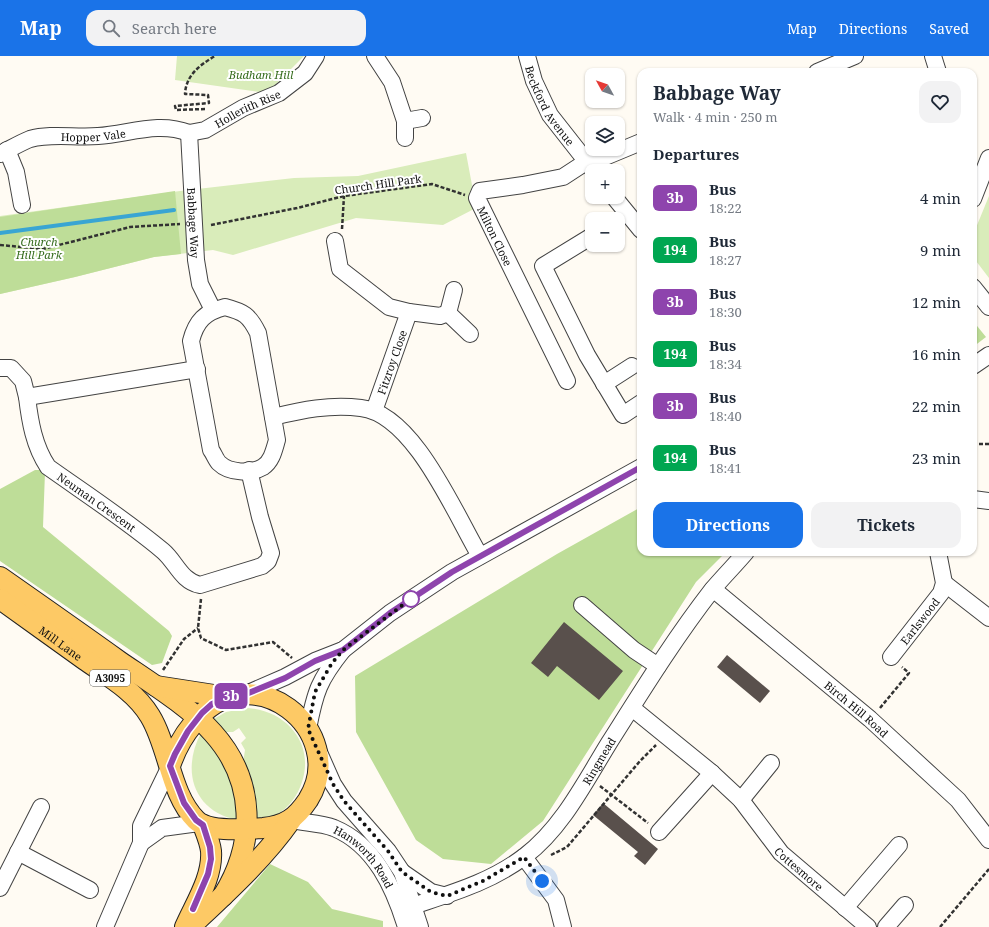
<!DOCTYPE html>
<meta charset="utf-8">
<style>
:root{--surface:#fff;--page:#f2f2f3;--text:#1f2937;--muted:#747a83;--accent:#1a73e8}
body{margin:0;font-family:"Noto Serif",serif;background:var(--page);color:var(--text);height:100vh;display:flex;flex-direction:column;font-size:15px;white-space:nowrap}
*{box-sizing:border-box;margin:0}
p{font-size:13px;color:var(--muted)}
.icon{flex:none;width:22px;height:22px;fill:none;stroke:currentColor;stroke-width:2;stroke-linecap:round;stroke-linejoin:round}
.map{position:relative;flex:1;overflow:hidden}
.drawer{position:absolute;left:637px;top:12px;width:340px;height:488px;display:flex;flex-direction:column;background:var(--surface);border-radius:12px;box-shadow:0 1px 3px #0004}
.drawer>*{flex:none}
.badge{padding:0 8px;border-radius:6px;font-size:14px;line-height:26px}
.needle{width:26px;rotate:310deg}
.buttons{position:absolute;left:585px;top:12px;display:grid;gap:8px}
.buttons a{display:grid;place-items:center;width:40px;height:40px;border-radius:8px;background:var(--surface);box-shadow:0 1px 3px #0004;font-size:20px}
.you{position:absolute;width:20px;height:20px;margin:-10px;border:3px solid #fff;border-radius:50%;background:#1a73e8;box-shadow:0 0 0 6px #1a73e833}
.map>.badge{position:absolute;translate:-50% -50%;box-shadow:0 0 0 2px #fff}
h2{padding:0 16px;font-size:15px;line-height:36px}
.round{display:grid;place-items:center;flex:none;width:42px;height:42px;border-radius:12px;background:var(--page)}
.headline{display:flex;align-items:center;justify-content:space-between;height:68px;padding:0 16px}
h1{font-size:19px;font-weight:700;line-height:30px}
.action{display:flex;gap:8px;margin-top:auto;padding:8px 16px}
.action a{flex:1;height:46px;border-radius:12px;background:var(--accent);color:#fff;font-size:16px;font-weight:700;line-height:46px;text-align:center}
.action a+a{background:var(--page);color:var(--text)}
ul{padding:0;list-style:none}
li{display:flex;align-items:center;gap:12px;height:52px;padding:0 16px}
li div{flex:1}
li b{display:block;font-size:15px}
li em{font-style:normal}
li .badge{min-width:44px;font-weight:700;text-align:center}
header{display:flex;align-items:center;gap:24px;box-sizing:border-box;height:56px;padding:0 20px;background:var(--accent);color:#fff}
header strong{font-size:19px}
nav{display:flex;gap:22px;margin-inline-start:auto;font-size:14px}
.search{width:280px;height:36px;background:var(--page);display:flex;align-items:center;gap:10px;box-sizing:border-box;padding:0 14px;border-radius:12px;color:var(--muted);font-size:15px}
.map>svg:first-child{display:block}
.green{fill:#d9ecba}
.forest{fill:#bedd98}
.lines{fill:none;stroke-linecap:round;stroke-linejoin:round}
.stream{stroke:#39a5d3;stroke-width:4}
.building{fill:#59504c}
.minor-casing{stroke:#434343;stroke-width:18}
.major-casing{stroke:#212121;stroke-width:22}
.path{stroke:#323232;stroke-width:2.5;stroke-dasharray:4 2;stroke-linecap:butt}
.minor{stroke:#fff;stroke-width:16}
.major{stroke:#fdc965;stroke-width:20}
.line-casing{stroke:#fff;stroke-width:9}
.line{stroke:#8e44ad;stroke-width:6}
.walk{stroke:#101010;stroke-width:4;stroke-dasharray:0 7.2}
.stop-dot{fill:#fff;stroke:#8e44ad;stroke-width:2}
.labels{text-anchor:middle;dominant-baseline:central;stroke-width:4;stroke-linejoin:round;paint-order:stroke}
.shield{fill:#fff;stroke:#585858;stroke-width:1}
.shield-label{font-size:10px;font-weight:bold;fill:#101010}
.park-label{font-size:11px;font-style:italic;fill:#356c1c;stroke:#fff}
.street-label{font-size:11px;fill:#101010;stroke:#fff}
</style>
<header>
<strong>Map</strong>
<div class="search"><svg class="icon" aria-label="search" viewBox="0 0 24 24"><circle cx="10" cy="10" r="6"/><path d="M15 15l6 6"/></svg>Search here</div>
<nav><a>Map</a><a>Directions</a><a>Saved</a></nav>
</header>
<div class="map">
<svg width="989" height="871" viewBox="0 0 989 871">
<rect width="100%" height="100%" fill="#fffbf3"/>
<g class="green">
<polygon points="177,0 304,0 267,37 175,24"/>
<polygon points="466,97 472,129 471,141 474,153 443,169 356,162 233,199 213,194 154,201 75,221 0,238 0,160 180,135 294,122 358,120"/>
<polygon points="989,140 989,222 973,201 973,179"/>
<path d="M 247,652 C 285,654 315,686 302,726 C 298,739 289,752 276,759 C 270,762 263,763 256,765 L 243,707 L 245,694 L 241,687 L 246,682 L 239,672 L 233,676 L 224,676 L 212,664 L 226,656 Z"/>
<path d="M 201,677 C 227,706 233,726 238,764 C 193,756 181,714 201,677 Z"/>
</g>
<g class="forest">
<polygon points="175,135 181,198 154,201 75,221 0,238 0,161"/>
<polygon points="973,265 986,281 973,291"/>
<polygon points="35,414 42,414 45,416 43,471 169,575 172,580 162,607 152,609 0,505 0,433"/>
<polygon points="641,451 641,496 726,496 696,526 543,765 491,808 443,803 416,784 356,676 355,620 557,498"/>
<polygon points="270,808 308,826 332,853 383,865 383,871 217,871"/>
</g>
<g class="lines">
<polyline class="stream" points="0,177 174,154"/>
</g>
<g class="building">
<polygon points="564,566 623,615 599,644 557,610 548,621 531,607"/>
<polygon points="727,599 770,635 760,647 717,611"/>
<polygon points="603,747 658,793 645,809 634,800 638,796 593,759"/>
</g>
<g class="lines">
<g class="minor-casing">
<g id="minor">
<polyline points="375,0 392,26 405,65 422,62"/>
<path id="s1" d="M 527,0 L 534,25 L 550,59 L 594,115"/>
<polyline points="933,0 938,16"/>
<polyline points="817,16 855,0"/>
<polyline points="405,65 405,82"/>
<path id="s2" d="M 189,77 L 196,204 L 200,228 L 213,254"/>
<path id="s3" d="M 189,77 L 205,74 L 243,52 L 279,37 L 305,17 L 316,0"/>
<polyline points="7,94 16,116 22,149"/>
<path id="s4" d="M 0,98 C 10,93 20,87 30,83 C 51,77 76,82 98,80 C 129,78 158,65 189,77"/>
<polyline points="588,108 641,86"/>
<polyline points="614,141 641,174"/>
<polyline points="973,143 989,102"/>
<polyline points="592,180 543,210 587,299 623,359 641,347"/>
<polyline points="335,185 340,213 389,251 409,256 440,260 448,257"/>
<polyline points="973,231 989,251"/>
<path d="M 225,251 C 244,256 249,259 258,277 L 277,384 C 274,394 272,405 263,411 C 251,418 229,417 219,407 C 216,404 214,398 211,394 L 191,285 C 196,265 205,256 225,251 Z"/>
<polyline points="448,257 470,278"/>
<polyline points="448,257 454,234"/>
<polyline points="973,310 989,299"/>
<polyline points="0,312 11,312 23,325 27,341"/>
<path id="s5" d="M 197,313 L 27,341 C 30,366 34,390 48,411 C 86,438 126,464 163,495 C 176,506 181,525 200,529 L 262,510 L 268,505 L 271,497 L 260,461 L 249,414"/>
<polyline points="567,325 477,142 480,135 523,129 563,121 586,106"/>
<polyline points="604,328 632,310"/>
<path id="s6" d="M 374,355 L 409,256"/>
<path d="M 273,361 C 302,354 330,348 361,352 C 414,358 455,458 480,500"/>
<polyline points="973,443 989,445"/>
<polyline points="944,527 989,562"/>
<path id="s7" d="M 713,533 L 870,663 L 958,744 L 989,784"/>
<polyline points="582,549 634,594 658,610"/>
<path id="s8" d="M 891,601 L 941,537 L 944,527 L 938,496"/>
<polyline points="246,638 285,621 315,605 343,594 390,557 452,516 641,411"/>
<path id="s9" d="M 632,652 L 712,717 L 741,744 L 781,797 L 868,871"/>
<path d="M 308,673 C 315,636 319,624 343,594"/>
<polyline points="318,694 333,728 344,745 388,795 402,816 420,871"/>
<polyline points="741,744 771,707"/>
<path id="s10" d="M 291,764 C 305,767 321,767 334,772 C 375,789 394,832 406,871"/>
<polyline points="659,776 712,717"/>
<polyline points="141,787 162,772 199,767"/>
<polyline points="18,796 90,834"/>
<polyline points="524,801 556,844 563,871"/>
<polyline points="402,816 431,836 447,840"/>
<polyline points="0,832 41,751"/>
<polyline points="845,852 899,789"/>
<path id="s11" d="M 401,854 C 444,839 487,829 525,800 C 562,772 585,726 609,687 C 642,635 674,583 712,534 C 723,521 735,509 746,496"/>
<polyline points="105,871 141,787 141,770 170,710"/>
<polyline points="886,871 905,849"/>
</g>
</g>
<g class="major-casing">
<g id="major">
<path d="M 0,521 C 40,549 80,577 119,605 C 148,625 190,651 213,677 C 256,725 256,787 223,840"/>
<path id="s12" d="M 0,543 C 28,563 57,584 85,604 C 108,620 135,635 150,660 C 169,691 170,738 196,764 C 209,777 246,773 263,772 C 285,770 296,762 308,744 C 351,676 251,593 193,668 C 183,680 175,695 170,710"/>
<polyline points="156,630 227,641"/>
<path d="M 185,871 C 195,848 213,821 211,795 C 210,786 206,777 203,769"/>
<path d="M 190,871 C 225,838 263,804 291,764"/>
</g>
</g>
<g class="path">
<path d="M 205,53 L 176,54 L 175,50 L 209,47 L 208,39 L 185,38 C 186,19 200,9 215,0"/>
<polyline points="211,169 297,152 344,140 432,128 465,139"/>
<polyline points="342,173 344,140"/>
<polyline points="0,189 43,193 130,171 180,168"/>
<polyline points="973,388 989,388"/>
<polyline points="201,543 198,572 201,582 226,594 273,586 292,602"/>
<polyline points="163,614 184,583 198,572"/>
<polyline points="880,652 909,617 902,611"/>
<polyline points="600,730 648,767"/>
<polyline points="551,799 567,791 640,705 656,689"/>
<polyline points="940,871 989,813"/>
</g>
<use href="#minor" class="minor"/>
<use href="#major" class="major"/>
</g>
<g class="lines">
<g class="line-casing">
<polyline id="line" points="193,853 208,818 211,803 210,791 203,769 196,764 184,747 170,710 175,698 188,675 202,657 212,648 233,639 246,638 285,622 315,605 343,594 390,557 452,516 641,411"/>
</g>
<use href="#line" class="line"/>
<polyline class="walk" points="411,543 412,542 343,594 332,607 315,636 308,673 333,728 344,745 388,795 402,816 431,836 447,840 483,825 524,801 542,825"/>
</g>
<circle class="stop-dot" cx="411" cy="543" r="8"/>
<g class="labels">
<rect class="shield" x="90" y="614" width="40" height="16" rx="3"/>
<g class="shield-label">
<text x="110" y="622">A3095</text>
</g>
<g class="park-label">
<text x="261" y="18">Budham Hill</text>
<text x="39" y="185">Church<tspan x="39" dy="13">Hill Park</tspan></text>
</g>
<g class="street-label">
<text stroke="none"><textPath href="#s1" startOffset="55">Beckford Avenue</textPath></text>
<text stroke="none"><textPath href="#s3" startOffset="64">Hollerith Rise</textPath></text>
<text stroke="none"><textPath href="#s4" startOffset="97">Hopper Vale</textPath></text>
<text transform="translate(378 128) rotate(-8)">Church Hill Park</text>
<text stroke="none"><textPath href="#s2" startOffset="90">Babbage Way</textPath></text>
<text transform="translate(495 180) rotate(64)">Milton Close</text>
<text stroke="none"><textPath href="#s6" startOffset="52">Fitzroy Close</textPath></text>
<text stroke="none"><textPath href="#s5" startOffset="306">Neuman Crescent</textPath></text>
<text stroke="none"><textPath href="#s8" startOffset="46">Earlswood</textPath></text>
<text stroke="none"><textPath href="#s12" startOffset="75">Mill Lane</textPath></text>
<text stroke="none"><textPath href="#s7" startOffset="187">Birch Hill Road</textPath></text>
<text stroke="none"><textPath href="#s11" startOffset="257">Ringmead</textPath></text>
<text stroke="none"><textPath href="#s10" startOffset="86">Hanworth Road</textPath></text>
<text stroke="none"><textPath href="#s9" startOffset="233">Cottesmore</textPath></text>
</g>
</g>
</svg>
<div class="buttons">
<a><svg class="needle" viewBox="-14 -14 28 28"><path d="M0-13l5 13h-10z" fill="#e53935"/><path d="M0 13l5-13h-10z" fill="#747a83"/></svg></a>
<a><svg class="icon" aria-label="layers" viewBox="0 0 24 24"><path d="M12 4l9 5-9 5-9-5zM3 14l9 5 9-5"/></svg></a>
<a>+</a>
<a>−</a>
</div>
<div class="you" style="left:542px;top:825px"></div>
<b class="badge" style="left:231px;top:640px;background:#8e44ad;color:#fff">3b</b>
<section class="drawer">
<div class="headline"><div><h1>Babbage Way</h1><p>Walk · 4 min · 250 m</p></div><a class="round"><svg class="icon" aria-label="heart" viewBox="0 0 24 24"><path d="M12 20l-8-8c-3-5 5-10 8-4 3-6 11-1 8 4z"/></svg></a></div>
<h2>Departures</h2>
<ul>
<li><span class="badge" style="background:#8e44ad;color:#fff">3b</span><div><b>Bus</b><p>18:22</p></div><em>4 min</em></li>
<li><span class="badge" style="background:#00a651;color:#fff">194</span><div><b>Bus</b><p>18:27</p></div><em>9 min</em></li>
<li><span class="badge" style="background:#8e44ad;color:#fff">3b</span><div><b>Bus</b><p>18:30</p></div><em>12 min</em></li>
<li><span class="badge" style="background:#00a651;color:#fff">194</span><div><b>Bus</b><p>18:34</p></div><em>16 min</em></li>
<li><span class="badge" style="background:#8e44ad;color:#fff">3b</span><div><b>Bus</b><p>18:40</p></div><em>22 min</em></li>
<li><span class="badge" style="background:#00a651;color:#fff">194</span><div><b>Bus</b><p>18:41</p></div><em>23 min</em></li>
</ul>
<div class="action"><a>Directions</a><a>Tickets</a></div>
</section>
</div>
